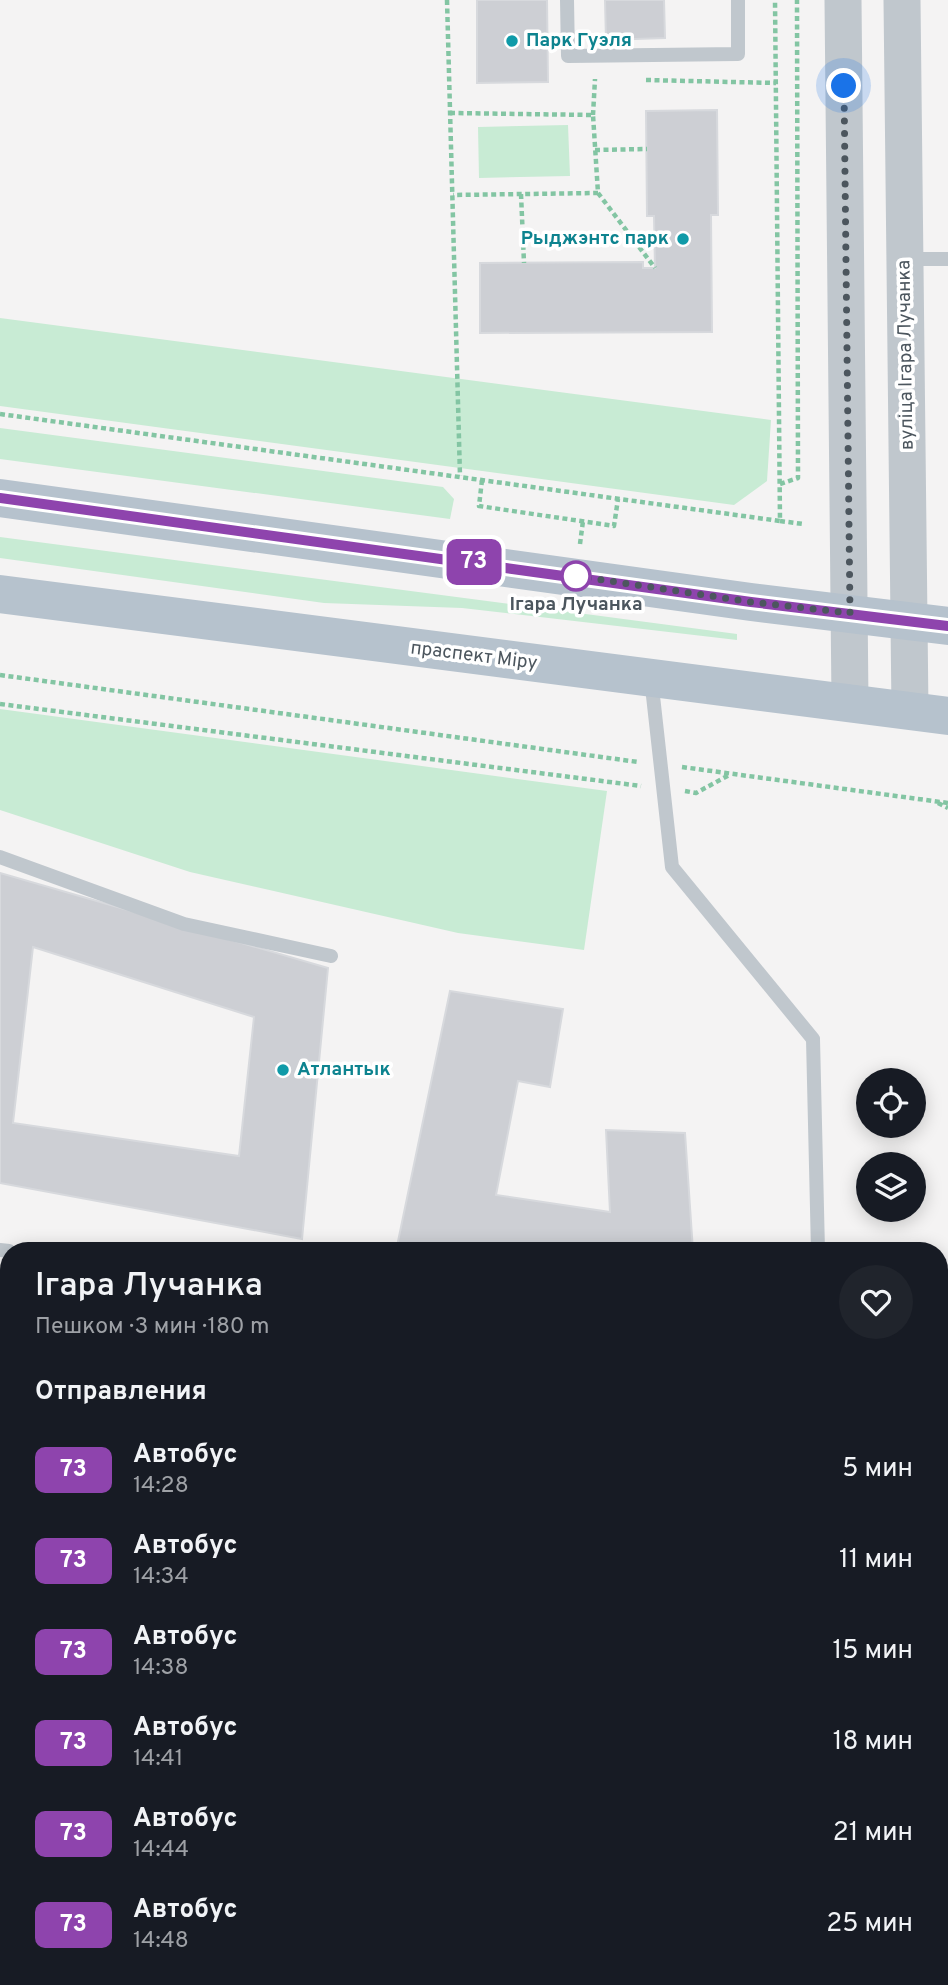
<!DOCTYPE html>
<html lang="ru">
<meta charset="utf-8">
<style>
:root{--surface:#171b24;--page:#20242c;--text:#f1f3f6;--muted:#9ea1a6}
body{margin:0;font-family:Overpass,sans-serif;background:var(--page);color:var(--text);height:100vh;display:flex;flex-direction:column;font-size:26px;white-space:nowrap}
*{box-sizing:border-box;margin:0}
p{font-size:23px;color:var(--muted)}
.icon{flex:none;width:38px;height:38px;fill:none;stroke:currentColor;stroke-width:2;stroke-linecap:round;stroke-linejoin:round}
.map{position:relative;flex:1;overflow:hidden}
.details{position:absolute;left:0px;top:1242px;width:948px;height:744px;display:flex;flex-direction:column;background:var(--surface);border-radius:28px 28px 0 0;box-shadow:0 4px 18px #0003}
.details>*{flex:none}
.badge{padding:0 14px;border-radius:10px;font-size:24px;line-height:46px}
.buttons{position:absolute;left:856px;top:1068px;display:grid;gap:14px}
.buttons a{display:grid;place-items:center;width:70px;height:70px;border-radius:50%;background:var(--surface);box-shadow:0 4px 18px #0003;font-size:35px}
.you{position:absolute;width:35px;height:35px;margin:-18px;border:5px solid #fff;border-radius:50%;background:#1a73e8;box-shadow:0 0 0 10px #1a73e833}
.map>.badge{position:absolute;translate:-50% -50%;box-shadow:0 0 0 4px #fff}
h2{padding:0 35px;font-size:26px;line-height:63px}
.round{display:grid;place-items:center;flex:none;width:74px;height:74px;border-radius:37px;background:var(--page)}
.head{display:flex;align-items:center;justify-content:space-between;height:119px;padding:0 35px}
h1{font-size:33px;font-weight:600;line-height:52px}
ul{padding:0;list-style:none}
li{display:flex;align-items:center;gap:21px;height:91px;padding:0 35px}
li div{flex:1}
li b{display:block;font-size:26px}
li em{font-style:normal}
li .badge{min-width:77px;font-weight:700;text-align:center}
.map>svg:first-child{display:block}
.green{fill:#c8ebd4}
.building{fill:#cdcfd4;stroke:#d7d9dd;stroke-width:2;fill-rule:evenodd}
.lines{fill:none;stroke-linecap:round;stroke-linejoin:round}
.path{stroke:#83c5a3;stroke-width:4.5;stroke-dasharray:5 3.5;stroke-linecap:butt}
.service{stroke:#c0c7cd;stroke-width:14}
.tertiary{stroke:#c0c7cd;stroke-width:37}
.primary{stroke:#b6c2cd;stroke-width:38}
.line-casing{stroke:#fff;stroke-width:16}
.line{stroke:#8e44ad;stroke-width:10}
.walk{stroke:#4c565e;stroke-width:7;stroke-dasharray:0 12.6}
.culture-dot{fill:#0f9aa8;stroke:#fff;stroke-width:2.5}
.stop-dot{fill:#fff;stroke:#8e44ad;stroke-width:3.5}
.labels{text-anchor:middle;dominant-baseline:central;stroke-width:7;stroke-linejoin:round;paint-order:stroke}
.culture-label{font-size:19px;font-weight:bold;fill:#0d838f;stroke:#fff;text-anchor:start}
.street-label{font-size:19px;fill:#4c565e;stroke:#fff}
.stop-label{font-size:19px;font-weight:bold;fill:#4c565e;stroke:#fff}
</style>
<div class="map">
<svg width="948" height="1985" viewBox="0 0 948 1985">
<rect width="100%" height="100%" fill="#f4f3f3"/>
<g class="green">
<polygon points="568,125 570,176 479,178 478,127"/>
<polygon points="0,318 771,420 767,481 734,505 0,406"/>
<polygon points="0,428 443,487 454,499 450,519 0,459"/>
<polygon points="0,537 737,634 737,640 462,608 324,603 0,558"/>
<polygon points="0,709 607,791 584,950 458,933 190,872 0,810"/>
<polygon points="219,1978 409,1978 472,1985 278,1985"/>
<polygon points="562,1978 733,1978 750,1980 750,1985 623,1985"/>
</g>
<g class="building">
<polygon points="477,0 547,0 548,82 477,83"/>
<polygon points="605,0 664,0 665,38 606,40"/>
<polygon points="717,110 718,215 711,215 712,332 480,333 480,263 643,262 643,268 655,268 654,216 647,216 646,111"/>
<path d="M 0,873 L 328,968 L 302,1239 L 0,1183 ZM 33,947 L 254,1017 L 239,1156 L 13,1123 Z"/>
<polygon points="450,991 563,1009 550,1087 518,1081 496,1195 610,1212 606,1130 685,1133 693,1251 396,1251"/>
<polygon points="0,1343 9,1344 9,1411 0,1410"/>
<polygon points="0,1579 9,1580 9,1644 0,1643"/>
</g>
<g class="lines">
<g class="path">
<polyline points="447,0 460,476"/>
<polyline points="646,80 776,83"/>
<polyline points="450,113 593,115 598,193 453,195"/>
<polyline points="593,115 595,79"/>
<polyline points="595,150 647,149"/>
<polyline points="598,193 655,268"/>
<polyline points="521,194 524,263"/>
<polyline points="0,414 780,521 775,0"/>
<polyline points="482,480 479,506 614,526 618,499"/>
<polyline points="780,484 798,478 797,0"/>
<polyline points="780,521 803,524"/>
<polyline points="580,544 583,521"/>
<polyline points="0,675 638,762"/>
<polyline points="0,704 641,786"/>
<polyline points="682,767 948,803"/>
<polyline points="685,791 696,793 731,774"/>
<polyline points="938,803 948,808"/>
<polyline points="0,1737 9,1738"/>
<polyline points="0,1760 9,1761"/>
<polyline points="0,1918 9,1918"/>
<polyline points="494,1978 562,1985"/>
</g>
<g class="service">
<polyline points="567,0 568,56 738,54 738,0"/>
<polyline points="905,259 948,259"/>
<polyline points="651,678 672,867 813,1039 818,1251"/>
<polyline points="0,857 184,924 331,956"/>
<polyline points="0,1250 9,1251"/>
<polyline points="940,1420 948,1421"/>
<polyline points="0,1669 9,1670"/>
<polyline points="116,1985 117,1978"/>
</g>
<g class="tertiary">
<polyline points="843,0 850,702"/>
<polyline points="902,0 910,710"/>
<polyline points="0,1813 9,1814"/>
<polyline points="0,1871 9,1872"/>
<polyline points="940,1929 948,1930"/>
<polyline points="846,1978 913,1985"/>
</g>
<g class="primary">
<polyline points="0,498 751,602 948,626"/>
<polyline points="0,594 948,716"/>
</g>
</g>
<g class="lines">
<g class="line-casing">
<polyline id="line" points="0,498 751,602 948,626"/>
</g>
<use href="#line" class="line"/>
<polyline class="walk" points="576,576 751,602 850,613 844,86"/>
</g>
<g class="culture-dot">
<circle cx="512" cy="41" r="7"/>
<circle cx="683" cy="239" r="7"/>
<circle cx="283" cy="1070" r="7"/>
</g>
<circle class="stop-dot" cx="576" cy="576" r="14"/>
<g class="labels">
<g class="culture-label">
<text x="526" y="41">Парк Гуэля</text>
<text x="669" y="239" text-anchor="end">Рыджэнтс парк</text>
<text x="297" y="1070">Атлантык</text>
</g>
<g class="street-label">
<text transform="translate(906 355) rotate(-91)">вуліца Ігара Лучанка</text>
<text transform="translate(474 656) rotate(7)">праспект Міру</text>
</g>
<g class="stop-label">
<text x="576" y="605">Ігара Лучанка</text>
</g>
</g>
</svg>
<div class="buttons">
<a><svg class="icon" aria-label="locate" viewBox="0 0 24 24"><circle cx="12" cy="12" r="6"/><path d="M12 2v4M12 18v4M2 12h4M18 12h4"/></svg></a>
<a><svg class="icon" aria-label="layers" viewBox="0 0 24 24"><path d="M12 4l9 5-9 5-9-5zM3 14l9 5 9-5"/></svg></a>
</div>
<div class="you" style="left:844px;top:86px"></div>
<b class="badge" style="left:474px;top:562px;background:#8e44ad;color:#fff">73</b>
<section class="details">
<div class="head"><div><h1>Ігара Лучанка</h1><p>Пешком · 3 мин · 180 m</p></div><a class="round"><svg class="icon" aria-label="heart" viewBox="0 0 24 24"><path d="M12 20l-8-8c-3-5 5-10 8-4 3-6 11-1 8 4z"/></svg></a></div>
<h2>Отправления</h2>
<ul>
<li><span class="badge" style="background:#8e44ad;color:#fff">73</span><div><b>Автобус</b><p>14:28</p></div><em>5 мин</em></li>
<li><span class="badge" style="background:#8e44ad;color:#fff">73</span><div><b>Автобус</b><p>14:34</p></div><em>11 мин</em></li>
<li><span class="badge" style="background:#8e44ad;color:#fff">73</span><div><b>Автобус</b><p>14:38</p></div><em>15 мин</em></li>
<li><span class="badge" style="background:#8e44ad;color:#fff">73</span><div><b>Автобус</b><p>14:41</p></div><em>18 мин</em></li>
<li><span class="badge" style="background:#8e44ad;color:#fff">73</span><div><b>Автобус</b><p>14:44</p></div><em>21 мин</em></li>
<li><span class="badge" style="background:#8e44ad;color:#fff">73</span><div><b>Автобус</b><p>14:48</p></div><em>25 мин</em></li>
</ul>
</section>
</div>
